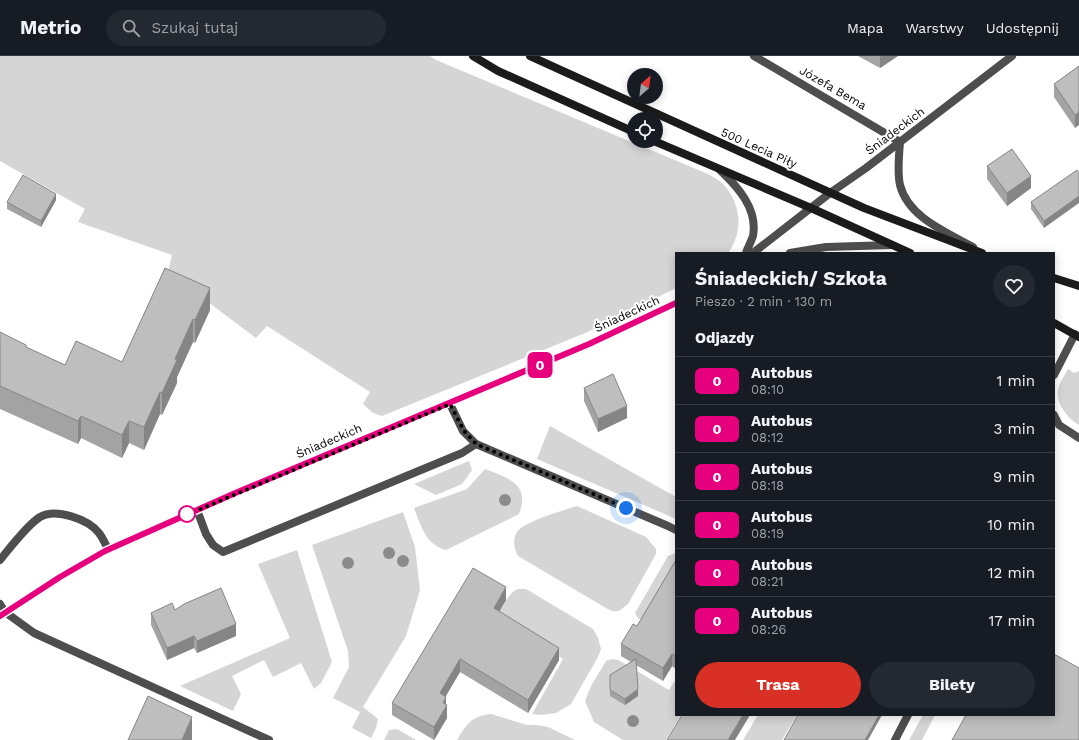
<!DOCTYPE html>
<html lang="pl">
<meta charset="utf-8">
<style>
:root{--surface:#171b24;--page:#242831;--text:#f1f3f6;--muted:#9ea1a6;--line:#363941;--accent:#d93025}
body{margin:0;font-family:"Work Sans",sans-serif;background:var(--page);color:var(--text);height:100vh;display:flex;flex-direction:column;font-size:15px;white-space:nowrap}
*{box-sizing:border-box;margin:0}
p{font-size:13px;color:var(--muted)}
.icon{flex:none;width:22px;height:22px;fill:none;stroke:currentColor;stroke-width:2;stroke-linecap:round;stroke-linejoin:round}
.map{position:relative;flex:1;overflow:hidden}
.panel{position:absolute;left:675px;top:196px;width:380px;height:464px;display:flex;flex-direction:column;background:var(--surface);border-radius:0px;box-shadow:0 2px 10px #0003}
.panel>*{flex:none}
.badge{padding:0 8px;border-radius:6px;font-size:14px;line-height:26px}
.needle{width:26px;rotate:28deg}
.tools{position:absolute;left:627px;top:12px;display:grid;gap:8px}
.tools a{display:grid;place-items:center;width:36px;height:36px;border-radius:50%;background:var(--surface);box-shadow:0 2px 10px #0003;font-size:20px}
.you{position:absolute;width:20px;height:20px;margin:-10px;border:3px solid #fff;border-radius:50%;background:#1a73e8;box-shadow:0 0 0 6px #1a73e833}
.map>.badge{position:absolute;translate:-50% -50%;box-shadow:0 0 0 2px #fff}
h2{padding:0 20px;font-size:15px;line-height:36px}
.round{display:grid;place-items:center;flex:none;width:42px;height:42px;border-radius:21px;background:var(--page)}
.overview{display:flex;align-items:center;justify-content:space-between;height:68px;padding:0 20px}
h1{font-size:19px;font-weight:700;line-height:30px}
.primary-button{display:flex;gap:8px;margin-top:auto;padding:8px 20px}
.primary-button a{flex:1;height:46px;border-radius:24px;background:var(--accent);color:#fff;font-size:16px;font-weight:700;line-height:46px;text-align:center}
.primary-button a+a{background:var(--page);color:var(--text)}
ul{padding:0;list-style:none}
li{display:flex;align-items:center;gap:12px;height:48px;padding:0 20px;border-top:1px solid var(--line)}
li div{flex:1}
li b{display:block;font-size:15px}
li em{font-style:normal}
li .badge{min-width:44px;font-weight:700;text-align:center}
header{display:flex;align-items:center;gap:24px;box-sizing:border-box;height:56px;padding:0 20px;background:var(--surface);border-bottom:1px solid var(--line)}
header strong{font-size:19px}
nav{display:flex;gap:22px;margin-inline-start:auto;font-size:14px}
.search{width:280px;height:36px;background:var(--page);display:flex;align-items:center;gap:10px;box-sizing:border-box;padding:0 14px;border-radius:22px;color:var(--muted);font-size:15px}
.map>svg:first-child{display:block}
.green{fill:#d5d5d5}
.lines{fill:none;stroke-linecap:round;stroke-linejoin:round}
.lane{stroke:#4e4e4e;stroke-width:8}
.street{stroke:#4e4e4e;stroke-width:8}
.secondary{stroke:#1b1b1b;stroke-width:8}
.tree{fill:#8b8b8b}
.wall{fill:#a3a3a3}
.shaded-wall{fill:#858585}
.building{fill:#bebebe;stroke:#858585}
.line-casing{stroke:#fff;stroke-width:9}
.line{stroke:#e6007e;stroke-width:6}
.walk{stroke:#000;stroke-width:4;stroke-dasharray:0 7.2}
.stop-dot{fill:#fff;stroke:#e6007e;stroke-width:2}
.labels{text-anchor:middle;dominant-baseline:central;stroke-width:4;stroke-linejoin:round;paint-order:stroke}
.street-label{font-size:12px;fill:#000;stroke:#fff}
</style>
<header>
<strong>Metrio</strong>
<div class="search"><svg class="icon" aria-label="search" viewBox="0 0 24 24"><circle cx="10" cy="10" r="6"/><path d="M15 15l6 6"/></svg>Szukaj tutaj</div>
<nav><a>Mapa</a><a>Warstwy</a><a>Udostępnij</a></nav>
</header>
<div class="map">
<svg width="1079" height="684" viewBox="0 0 1079 684">
<rect width="100%" height="100%" fill="#fff"/>
<g class="green">
<path d="M 0,0 L 430,0 L 436,4 L 708,118 C 713,121 719,124 723,128 C 741,147 744,176 728,197 L 676,197 L 676,232 L 590,275 L 382,360 L 373,357 L 363,348 L 370,336 L 267,270 L 256,282 L 168,216 L 172,199 L 78,166 L 85,153 L 0,105 Z"/>
<path d="M 1068,313 L 1074,317 L 1079,315 L 1079,369 C 1067,362 1053,344 1059,330 C 1061,324 1065,319 1068,313 Z"/>
<polygon points="550,370 676,441 676,463 537,403"/>
<polygon points="469,405 472,414 462,428 436,439 414,428"/>
<path d="M 485,413 C 507,422 531,427 519,458 L 446,494 C 426,489 421,470 414,452 L 467,433 Z"/>
<path d="M 577,450 L 646,481 L 656,493 L 656,498 L 628,548 L 619,555 L 612,555 L 606,552 L 518,500 C 514,492 512,484 517,476 C 523,466 564,454 577,450 Z"/>
<polygon points="403,456 415,491 420,534 406,580 363,651 378,663 376,672 371,682 352,672 360,656 333,642 349,611 348,595 312,489"/>
<polygon points="297,494 332,606 321,627 314,633 301,607 273,621 264,604 232,620 241,638 233,655 180,630 290,582 258,508"/>
<polygon points="675,497 676,497 676,516 646,566 638,562 635,557 668,500"/>
<path d="M 518,533 L 526,533 L 593,573 L 598,582 L 601,593 L 598,601 L 571,648 L 556,657 L 541,659 L 532,658 L 563,603 L 496,562 C 502,552 508,537 518,533 Z"/>
<polygon points="612,603 618,604 669,634 674,626 676,627 676,659 681,659 666,684 623,684 594,666 585,645 591,630 606,605"/>
<path d="M 491,658 L 527,669 L 537,669 L 548,671 L 575,684 L 457,684 C 467,668 471,660 491,658 Z"/>
<polygon points="758,659 797,659 782,684 743,684"/>
<polygon points="923,659 935,659 922,684 909,684"/>
<polygon points="397,673 416,684 384,684 389,674"/>
</g>
<g class="lines">
<g class="lane">
<polyline points="1054,319 1075,278"/>
<polyline points="450,348 463,375 476,388 668,470 676,474"/>
<polyline points="1054,359 1059,369 1079,382"/>
<polyline points="197,454 206,478 213,489 223,496 462,397 476,388"/>
<path d="M 0,504 C 10,492 27,469 40,461 C 56,452 88,463 99,477 C 103,482 105,488 108,493"/>
<polyline points="0,548 5,556 34,577 269,684"/>
<polyline points="895,684 908,659"/>
</g>
<g class="street">
<path d="M 754,0 L 900,86 C 899,100 897,115 900,129 C 908,161 946,176 973,191"/>
<path d="M 720,114 C 738,131 758,153 753,180 C 751,186 748,191 746,197"/>
<polyline points="753,197 830,137 866,112 1012,0"/>
<polyline points="790,197 826,191 892,189"/>
<polyline points="0,560 70,515 105,495 233,438 589,288 676,247"/>
</g>
<g class="secondary">
<polyline points="473,0 498,15 634,76"/>
<polyline points="530,0 864,152 982,197"/>
<polyline points="654,85 811,152 910,197"/>
<polyline points="1054,222 1079,230"/>
<polyline points="1054,267 1079,281"/>
</g>
</g>
<g class="tree">
<circle cx="505" cy="444" r="6"/>
<circle cx="389" cy="497" r="6"/>
<circle cx="403" cy="505" r="6"/>
<circle cx="348" cy="507" r="6"/>
<circle cx="633" cy="665" r="6"/>
</g>
<g class="wall">
<polygon points="858,0 898,0 880,12"/>
<polygon points="1079,10 1075,72 1054,41 1054,28"/>
<polygon points="987,110 1031,132 1007,150 987,123"/>
<polygon points="1079,117 1044,172 1031,153 1031,146"/>
<polygon points="56,144 41,171 7,153 7,146"/>
<polygon points="165,212 210,254 195,287 193,286 177,321 177,327 162,359 160,358 144,394 129,387 122,402 81,382 78,388 0,353 0,276 26,291 65,309 122,306"/>
<polygon points="584,332 627,362 598,376 584,345"/>
<polygon points="676,504 676,613 672,610 663,625 636,609 638,640 625,649 610,640 610,619 631,606 621,600 621,588 637,570"/>
<polygon points="506,544 499,555 559,604 528,657 460,616 445,641 447,662 434,684 392,659 392,647"/>
<polygon points="175,554 236,580 197,597 194,592 167,604 151,569 151,557"/>
</g>
<g class="shaded-wall">
<polygon points="880,0 898,0 880,12"/>
<polygon points="1079,56 1079,69 1075,72 1075,59"/>
<polygon points="1031,120 1031,132 1007,150 1007,137"/>
<polygon points="56,138 56,144 41,171 41,165"/>
<polygon points="1079,140 1079,147 1044,172 1044,165"/>
<polygon points="210,232 210,254 195,287 195,264"/>
<polygon points="193,263 193,286 177,321 177,327 162,359 162,337 175,303"/>
<polygon points="160,336 160,358 144,394 144,371"/>
<polygon points="627,350 627,362 598,376 598,363"/>
<polygon points="81,360 81,382 78,388 78,365"/>
<polygon points="129,365 129,387 122,402 122,379"/>
<polygon points="506,531 506,544 494,565 494,552"/>
<polygon points="236,568 236,580 197,597 197,585"/>
<polygon points="194,580 194,592 167,604 167,592"/>
<polygon points="559,592 559,604 528,657 528,644"/>
<polygon points="672,598 672,610 663,625 663,612"/>
<polygon points="460,603 460,616 440,650 440,637"/>
<polygon points="638,633 638,640 625,649 625,643"/>
<polygon points="446,641 446,651 447,649 447,662 434,684 434,671 443,647"/>
<polygon points="743,659 750,659 735,684 728,684"/>
<polygon points="879,659 882,659 868,684 865,684"/>
<polygon points="192,661 192,684 182,684"/>
</g>
<g class="building">
<polygon points="1079,10 1079,56 1075,59 1054,28"/>
<polygon points="1012,93 1031,120 1007,137 987,110"/>
<polygon points="1077,114 1079,117 1079,140 1044,165 1031,146"/>
<polygon points="23,119 56,138 41,165 7,146"/>
<polygon points="165,212 210,232 195,264 193,263 175,303 177,304 162,337 160,336 144,371 129,365 122,379 81,360 78,365 0,330 0,276 26,289 26,291 65,309 76,285 122,306"/>
<polygon points="613,318 627,350 598,363 584,332"/>
<polygon points="676,504 676,600 672,598 663,612 621,588 633,568 637,570"/>
<polygon points="473,512 506,531 494,552 559,592 528,644 460,603 440,637 446,641 443,647 447,649 434,671 392,647"/>
<polygon points="221,532 236,568 197,585 194,580 167,592 151,557 172,547 175,554 184,548"/>
<polygon points="1054,598 1079,612 1079,684 952,684 966,659 1054,659"/>
<polygon points="636,603 638,633 625,643 610,634 610,619"/>
<polygon points="148,640 192,661 182,684 128,684"/>
<polygon points="682,659 743,659 728,684 667,684"/>
<polygon points="798,659 879,659 865,684 784,684"/>
</g>
<g class="lines">
<g class="line-casing">
<polyline id="line" points="0,560 60,521 105,495 233,438 589,288 676,247"/>
</g>
<use href="#line" class="line"/>
<polyline class="walk" points="187,458 184,460 450,348 464,375 476,388 626,452"/>
</g>
<circle class="stop-dot" cx="187" cy="458" r="8"/>
<g class="labels">
<g class="street-label">
<text transform="translate(833 32) rotate(30)">Józefa Bema</text>
<text transform="translate(895 75) rotate(-37)">Śniadeckich</text>
<text transform="translate(759 92) rotate(24)">500 Lecia Piły</text>
<text transform="translate(627 258) rotate(-25)">Śniadeckich</text>
<text transform="translate(329 385) rotate(-23)">Śniadeckich</text>
</g>
</g>
</svg>
<div class="tools">
<a><svg class="needle" viewBox="-14 -14 28 28"><path d="M0-13l5 13h-10z" fill="#e53935"/><path d="M0 13l5-13h-10z" fill="#9ea1a6"/></svg></a>
<a><svg class="icon" aria-label="locate" viewBox="0 0 24 24"><circle cx="12" cy="12" r="6"/><path d="M12 2v4M12 18v4M2 12h4M18 12h4"/></svg></a>
</div>
<div class="you" style="left:626px;top:452px"></div>
<b class="badge" style="left:540px;top:309px;background:#e6007e;color:#fff">0</b>
<section class="panel">
<div class="overview"><div><h1>Śniadeckich/ Szkoła</h1><p>Pieszo · 2 min · 130 m</p></div><a class="round"><svg class="icon" aria-label="heart" viewBox="0 0 24 24"><path d="M12 20l-8-8c-3-5 5-10 8-4 3-6 11-1 8 4z"/></svg></a></div>
<h2>Odjazdy</h2>
<ul>
<li><span class="badge" style="background:#e6007e;color:#fff">0</span><div><b>Autobus</b><p>08:10</p></div><em>1 min</em></li>
<li><span class="badge" style="background:#e6007e;color:#fff">0</span><div><b>Autobus</b><p>08:12</p></div><em>3 min</em></li>
<li><span class="badge" style="background:#e6007e;color:#fff">0</span><div><b>Autobus</b><p>08:18</p></div><em>9 min</em></li>
<li><span class="badge" style="background:#e6007e;color:#fff">0</span><div><b>Autobus</b><p>08:19</p></div><em>10 min</em></li>
<li><span class="badge" style="background:#e6007e;color:#fff">0</span><div><b>Autobus</b><p>08:21</p></div><em>12 min</em></li>
<li><span class="badge" style="background:#e6007e;color:#fff">0</span><div><b>Autobus</b><p>08:26</p></div><em>17 min</em></li>
</ul>
<div class="primary-button"><a>Trasa</a><a>Bilety</a></div>
</section>
</div>
